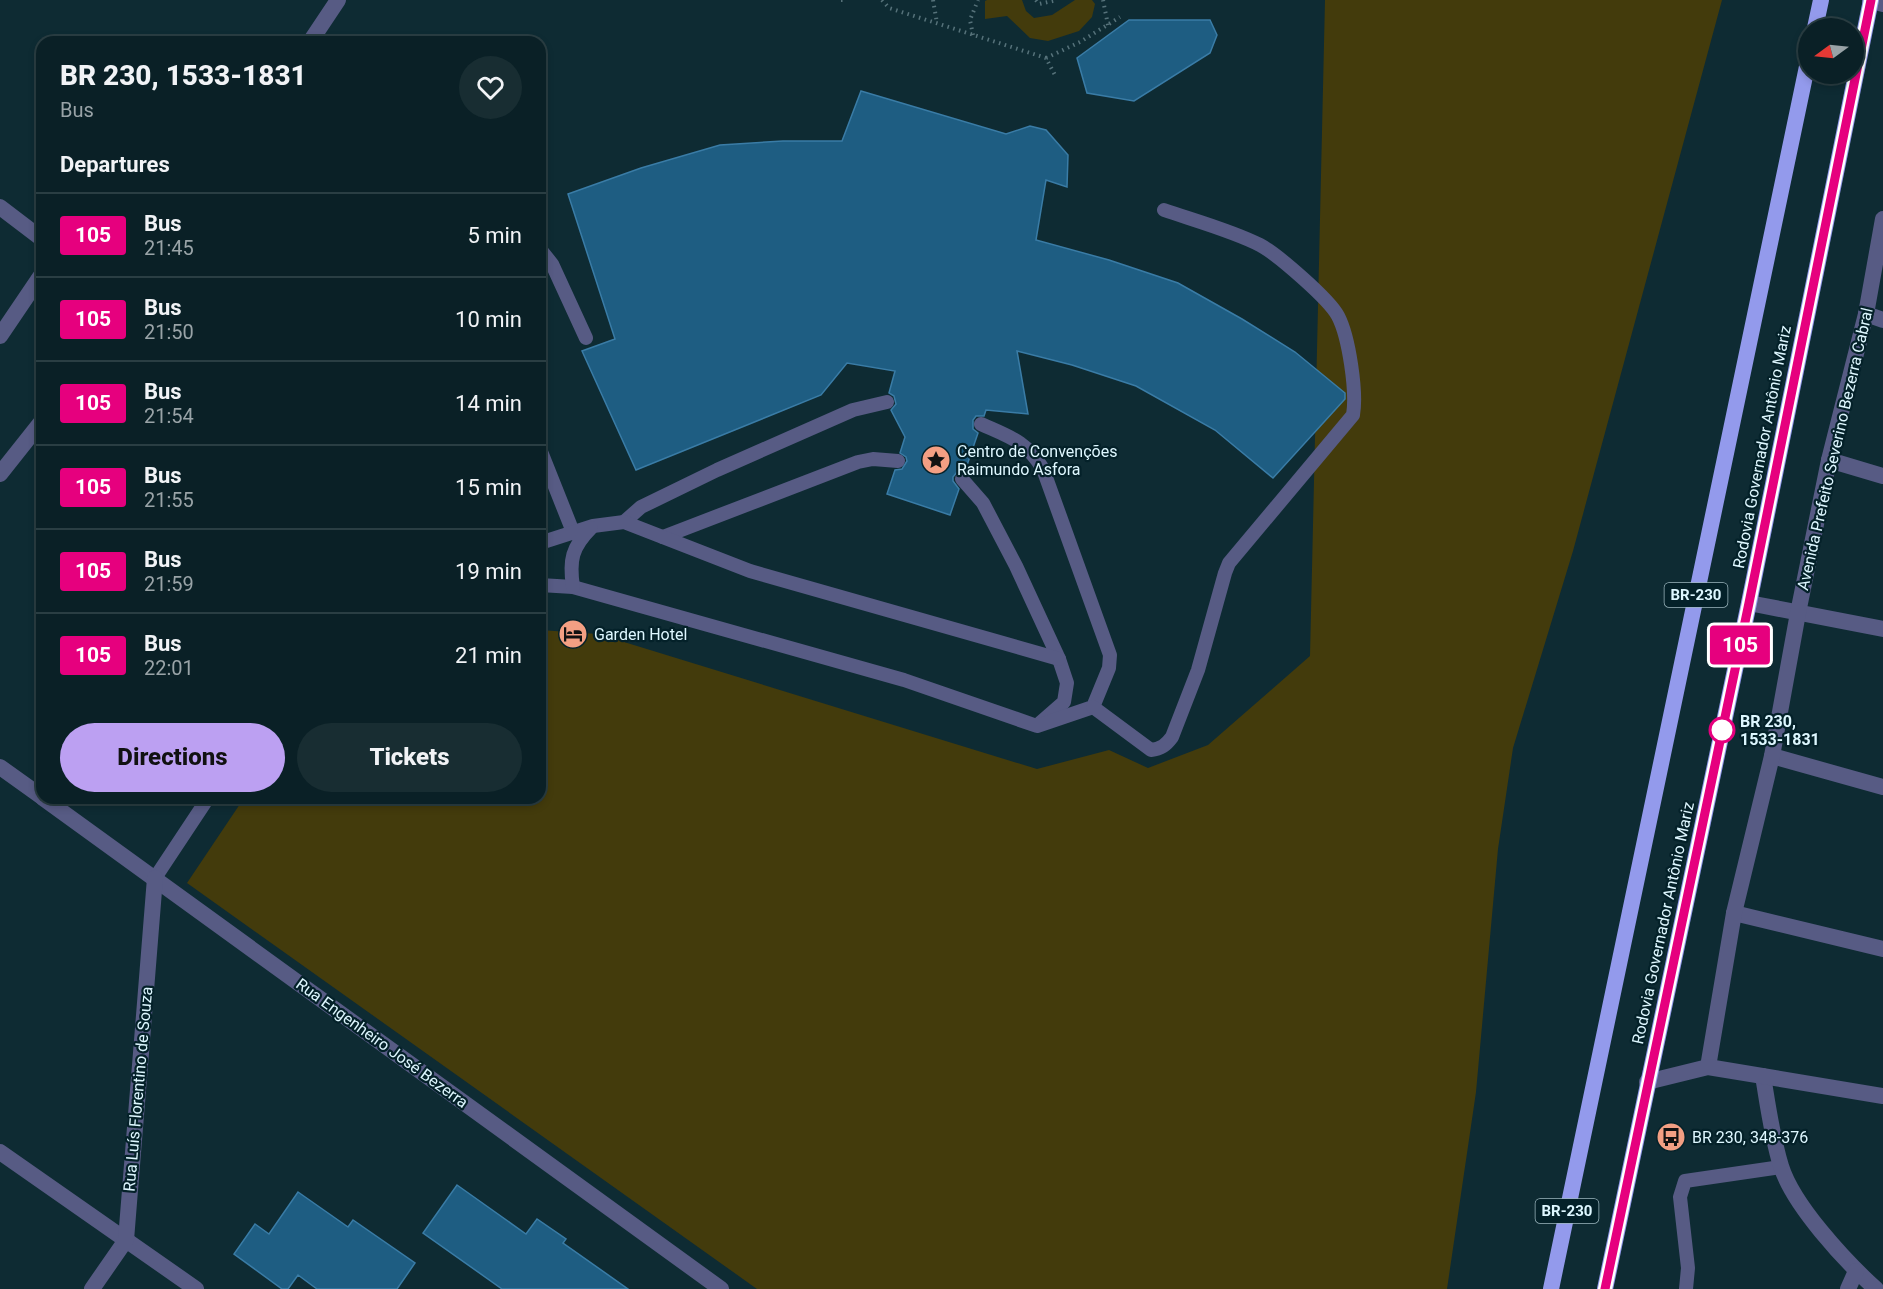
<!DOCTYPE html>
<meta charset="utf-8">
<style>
:root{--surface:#0a2026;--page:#182d32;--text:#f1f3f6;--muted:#99a3a7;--line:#2a3e43;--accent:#bca0f2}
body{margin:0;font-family:Roboto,sans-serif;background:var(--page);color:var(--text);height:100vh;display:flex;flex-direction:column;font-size:22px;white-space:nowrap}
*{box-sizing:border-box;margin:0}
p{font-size:20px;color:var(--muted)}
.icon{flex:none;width:33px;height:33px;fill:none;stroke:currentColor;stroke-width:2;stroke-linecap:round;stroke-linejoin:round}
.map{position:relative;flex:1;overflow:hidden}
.side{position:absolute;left:36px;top:36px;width:510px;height:768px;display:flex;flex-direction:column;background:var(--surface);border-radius:18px;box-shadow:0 3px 9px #0003,0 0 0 2px var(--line)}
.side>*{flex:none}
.badge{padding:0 12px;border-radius:4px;font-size:21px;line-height:39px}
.needle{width:39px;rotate:255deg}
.tools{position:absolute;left:1798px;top:18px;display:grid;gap:12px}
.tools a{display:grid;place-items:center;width:66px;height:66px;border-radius:50%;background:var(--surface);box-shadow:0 3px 9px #0003,0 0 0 2px var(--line);font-size:30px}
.map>.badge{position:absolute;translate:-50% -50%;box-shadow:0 0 0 3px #fff}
h2{padding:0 24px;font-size:22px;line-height:54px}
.round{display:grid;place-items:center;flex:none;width:63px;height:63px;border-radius:32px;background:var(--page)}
.summary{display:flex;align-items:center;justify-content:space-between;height:102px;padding:0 24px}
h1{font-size:28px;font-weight:800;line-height:45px}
.cta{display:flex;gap:12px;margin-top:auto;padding:12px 24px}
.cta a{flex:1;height:69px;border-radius:36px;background:var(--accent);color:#111;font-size:24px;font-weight:800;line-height:69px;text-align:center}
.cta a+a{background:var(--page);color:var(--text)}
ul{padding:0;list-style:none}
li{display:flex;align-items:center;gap:18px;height:84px;padding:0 24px;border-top:2px solid var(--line)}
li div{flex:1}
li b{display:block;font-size:22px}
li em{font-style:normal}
li .badge{min-width:66px;font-weight:700;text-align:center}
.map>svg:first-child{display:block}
.green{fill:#433b0c}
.building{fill:#1e5d82;stroke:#3a7ca6;stroke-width:1.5}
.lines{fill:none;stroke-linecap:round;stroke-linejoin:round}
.path{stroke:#56727a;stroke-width:4;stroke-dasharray:1.5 4.5;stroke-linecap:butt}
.service{stroke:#575b84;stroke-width:14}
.minor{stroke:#575b84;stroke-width:16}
.trunk{stroke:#939aec;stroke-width:16}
.line-casing{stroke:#fff;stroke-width:14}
.line{stroke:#e6007e;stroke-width:9}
.stop-dot{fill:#fff;stroke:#e6007e;stroke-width:3}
.labels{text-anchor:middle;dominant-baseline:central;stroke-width:4.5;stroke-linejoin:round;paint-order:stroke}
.shield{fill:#042129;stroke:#9db7bf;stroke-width:1.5}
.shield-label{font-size:15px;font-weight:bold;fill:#def7ff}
.street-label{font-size:16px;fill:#def7ff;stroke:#042129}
.poi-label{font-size:16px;fill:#def7ff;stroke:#042129;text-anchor:start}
.stop-label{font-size:16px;font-weight:bold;fill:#def7ff;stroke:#042129;text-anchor:start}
</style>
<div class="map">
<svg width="1883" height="1289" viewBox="0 0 1883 1289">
<rect width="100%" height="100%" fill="#0e2b33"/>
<g class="green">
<polygon points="987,0 1022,0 1026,11 1034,18 1052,15 1075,0 1092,0 1095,4 1092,17 1079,31 1048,41 1030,38 1007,16 985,19 985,1"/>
<polygon points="1325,0 1722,0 1573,551 1513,748 1498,849 1476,1092 1447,1289 757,1289 187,883 244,798 540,798 540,630 598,634 1037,769 1109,750 1148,768 1208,745 1310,656"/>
</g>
<g class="building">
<polygon points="1129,20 1210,20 1217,35 1210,53 1134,101 1087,93 1077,58"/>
<polygon points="861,91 1006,134 1030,126 1046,130 1068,155 1067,187 1046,180 1036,240 1109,260 1178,283 1242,319 1295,352 1345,393 1345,399 1273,478 1215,430 1136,386 1072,365 1017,351 1028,414 986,410 984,416 976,416 973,420 973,429 978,433 965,471 957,472 953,477 953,481 959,489 950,515 887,494 895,470 902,469 907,461 906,457 900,453 905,437 891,410 896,404 894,396 889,393 895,371 847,363 821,395 636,470 582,351 615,339 568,194 641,168 720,145 783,141 842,141"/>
<polygon points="457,1185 526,1234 537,1219 566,1239 563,1243 628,1289 502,1289 423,1233"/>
<polygon points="298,1192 348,1227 353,1220 415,1263 397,1289 317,1289 298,1275 288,1289 282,1289 234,1254 255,1224 269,1234"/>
</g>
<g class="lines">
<g class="path">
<polyline points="841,0 843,0"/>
<polyline points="882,0 889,8 1046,58 1056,77"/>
<polyline points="933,0 937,23"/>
<polyline points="1036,0 1039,4 1057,0"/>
<polyline points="1103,0 1108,25"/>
<polyline points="973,35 970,20 978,0"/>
<polyline points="1046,58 1080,42 1120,17"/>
</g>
<g class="service">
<polyline points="540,249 552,264 586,338"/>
<polyline points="540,449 573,532"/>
<polyline points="962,479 983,503 1016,566 1059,659 1067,683 1064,702 1040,723"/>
<polyline points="624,522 641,507 717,470 853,410 887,402"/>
<polyline points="663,537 858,462 873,459 898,461"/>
<polyline points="540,543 593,526 624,522 750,571 1059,659"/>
<path d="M 540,585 L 573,587 L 904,680 L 1037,726 L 1093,707 L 1109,668 L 1110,655 L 1043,469 C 1026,441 1010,437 981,424"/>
<path d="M 573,587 C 569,560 572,547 591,528"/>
<path d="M 1093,707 L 1151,750 C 1161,749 1166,745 1172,737 L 1198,670 L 1225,573 L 1229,563 L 1353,415 C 1357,392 1349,337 1338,316 C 1329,299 1277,254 1260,245 C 1233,231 1193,220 1164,210"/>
<polyline points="155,878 208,798"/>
<polyline points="1686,1289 1688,1268 1680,1197 1685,1181 1781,1167"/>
</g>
<g class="minor">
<polyline points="1870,1 1883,4"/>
<polyline points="310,42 338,0"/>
<polyline points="0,207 42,239"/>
<polyline points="1866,314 1883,320"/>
<polyline points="0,336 42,274"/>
<polyline points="1829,460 1883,476"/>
<polyline points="0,474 42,421"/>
<polyline points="1749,603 1883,629"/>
<polyline points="1772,756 1883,787"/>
<polyline points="0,767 42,797"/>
<polyline points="43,798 721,1289"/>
<polyline points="1734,913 1883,949"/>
<polyline points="1708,1067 1734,913 1772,756 1798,613 1829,460 1866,314 1883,219"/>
<path d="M 1763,1076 C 1768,1106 1772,1137 1781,1166 C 1793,1205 1845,1261 1876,1289"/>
<polyline points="1647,1082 1708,1067 1883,1096"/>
<polyline points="0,1152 196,1289"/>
<polyline points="92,1289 126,1240 155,878"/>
<polyline points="1848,1289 1856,1271"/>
</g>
<g class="trunk">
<polyline points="1815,28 1821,0"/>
<polyline points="1551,1289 1809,57"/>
<polyline points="1605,1289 1749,603 1871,0"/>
</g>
</g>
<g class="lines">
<g class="line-casing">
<polyline id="line" points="1605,1289 1749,603 1871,0"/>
</g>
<use href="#line" class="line"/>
</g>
<defs>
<g id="sight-disc" transform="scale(1.5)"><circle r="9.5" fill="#f39f83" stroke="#042129"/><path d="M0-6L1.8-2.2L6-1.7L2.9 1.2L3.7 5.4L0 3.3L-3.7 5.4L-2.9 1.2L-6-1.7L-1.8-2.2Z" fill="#111"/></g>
<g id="hotel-disc" transform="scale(1.5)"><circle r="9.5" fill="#f39f83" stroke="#042129"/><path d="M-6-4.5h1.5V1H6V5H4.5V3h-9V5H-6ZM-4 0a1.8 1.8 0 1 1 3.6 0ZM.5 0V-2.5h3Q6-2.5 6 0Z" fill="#111"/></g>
<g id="bus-disc" transform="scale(1.5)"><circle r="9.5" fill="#f39f83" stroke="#042129"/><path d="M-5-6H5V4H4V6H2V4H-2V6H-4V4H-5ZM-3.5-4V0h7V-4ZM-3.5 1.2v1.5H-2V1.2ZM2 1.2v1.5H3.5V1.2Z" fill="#111"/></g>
</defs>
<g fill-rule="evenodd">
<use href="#sight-disc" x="936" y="460"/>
<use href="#hotel-disc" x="573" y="634"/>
<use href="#bus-disc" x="1671" y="1137"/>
</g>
<circle class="stop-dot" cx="1722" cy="730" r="12"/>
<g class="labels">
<g class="shield">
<rect x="1664.5" y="583" width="63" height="24" rx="4.5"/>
<rect x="1535.5" y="1199" width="63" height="24" rx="4.5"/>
</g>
<g class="shield-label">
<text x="1696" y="595">BR-230</text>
<text x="1567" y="1211">BR-230</text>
</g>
<g class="street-label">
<text transform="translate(1762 447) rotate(-79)">Rodovia Governador Antônio Mariz</text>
<text transform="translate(1835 449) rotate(-77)">Avenida Prefeito Severino Bezerra Cabral</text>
<text transform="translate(1663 923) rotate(-78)">Rodovia Governador Antônio Mariz</text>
<text transform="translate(382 1043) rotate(36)">Rua Engenheiro José Bezerra</text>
<text transform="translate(138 1089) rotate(-85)">Rua Luís Florentino de Souza</text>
</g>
<g class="poi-label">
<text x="957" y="451">Centro de Convenções<tspan x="957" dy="18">Raimundo Asfora</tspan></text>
<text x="594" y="634">Garden Hotel</text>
<text x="1692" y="1137">BR 230, 348-376</text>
</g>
<g class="stop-label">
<text x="1740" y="721">BR 230,<tspan x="1740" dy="18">1533-1831</tspan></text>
</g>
</g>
</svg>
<div class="tools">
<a><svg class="needle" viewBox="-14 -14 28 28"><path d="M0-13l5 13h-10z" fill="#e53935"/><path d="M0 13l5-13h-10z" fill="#99a3a7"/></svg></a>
</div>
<b class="badge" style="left:1740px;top:645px;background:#e6007e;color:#fff">105</b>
<section class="side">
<div class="summary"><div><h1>BR 230, 1533-1831</h1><p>Bus</p></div><a class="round"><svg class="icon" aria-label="heart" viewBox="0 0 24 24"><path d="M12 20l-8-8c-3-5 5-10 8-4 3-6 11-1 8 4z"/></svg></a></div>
<h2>Departures</h2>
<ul>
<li><span class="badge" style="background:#e6007e;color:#fff">105</span><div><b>Bus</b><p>21:45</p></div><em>5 min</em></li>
<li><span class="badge" style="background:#e6007e;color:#fff">105</span><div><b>Bus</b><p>21:50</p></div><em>10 min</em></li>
<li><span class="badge" style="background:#e6007e;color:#fff">105</span><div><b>Bus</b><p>21:54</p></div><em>14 min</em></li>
<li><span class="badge" style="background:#e6007e;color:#fff">105</span><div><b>Bus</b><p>21:55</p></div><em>15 min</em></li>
<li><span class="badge" style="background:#e6007e;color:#fff">105</span><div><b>Bus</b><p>21:59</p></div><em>19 min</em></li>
<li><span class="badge" style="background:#e6007e;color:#fff">105</span><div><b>Bus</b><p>22:01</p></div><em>21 min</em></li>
</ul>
<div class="cta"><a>Directions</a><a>Tickets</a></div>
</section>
</div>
